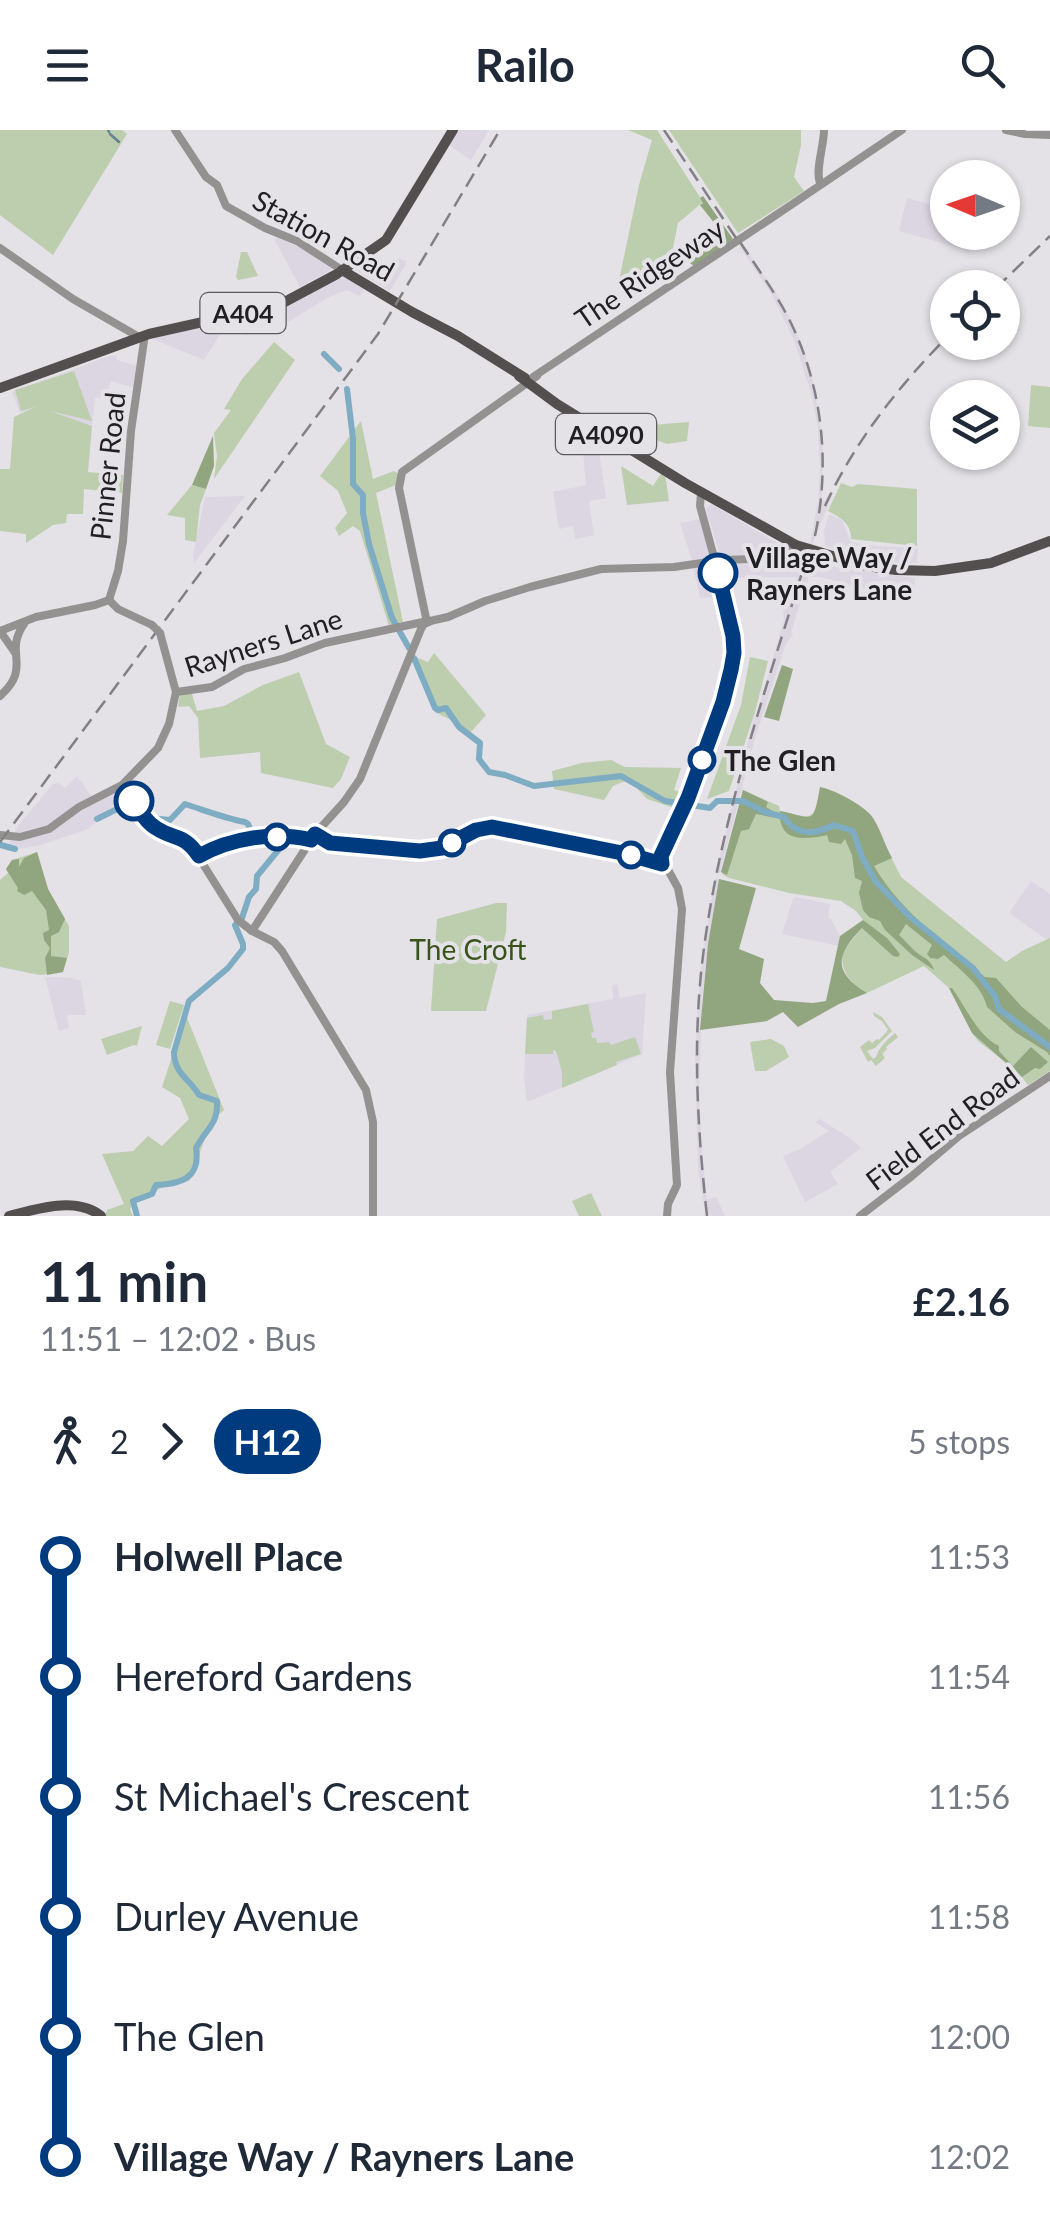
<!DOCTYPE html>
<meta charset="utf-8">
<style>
:root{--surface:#fff;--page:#f6f6f7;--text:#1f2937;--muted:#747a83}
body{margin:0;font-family:Lato,sans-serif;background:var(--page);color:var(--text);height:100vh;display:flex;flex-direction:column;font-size:38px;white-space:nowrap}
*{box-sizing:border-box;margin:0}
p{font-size:32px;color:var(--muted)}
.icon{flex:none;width:55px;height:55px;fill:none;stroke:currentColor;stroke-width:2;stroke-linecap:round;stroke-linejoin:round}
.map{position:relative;height:1086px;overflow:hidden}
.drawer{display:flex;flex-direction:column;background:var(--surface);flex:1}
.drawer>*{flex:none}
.badge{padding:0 20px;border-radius:32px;font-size:35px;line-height:65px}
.needle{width:65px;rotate:272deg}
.controls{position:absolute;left:930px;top:30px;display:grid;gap:20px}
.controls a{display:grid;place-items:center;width:90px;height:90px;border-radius:50%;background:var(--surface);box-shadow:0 2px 8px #0004;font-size:50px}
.map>.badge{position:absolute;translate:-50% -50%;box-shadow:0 0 0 5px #fff}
.legs{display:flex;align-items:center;gap:15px;height:110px;padding:0 40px;font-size:32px}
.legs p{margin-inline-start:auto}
.head{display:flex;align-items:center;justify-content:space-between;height:170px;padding:0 40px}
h1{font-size:55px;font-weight:700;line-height:75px}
ul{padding:0 40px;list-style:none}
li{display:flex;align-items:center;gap:35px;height:120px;font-size:38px}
li i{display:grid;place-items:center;width:15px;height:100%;margin:0 12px;background:currentColor}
li i::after{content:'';width:25px;height:25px;margin:-12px;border:8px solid;border-radius:50%;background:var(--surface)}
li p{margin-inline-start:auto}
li:first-child i{background:linear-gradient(#0000 50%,currentColor 0)}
li:last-child i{background:linear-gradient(currentColor 50%,#0000 0)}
header{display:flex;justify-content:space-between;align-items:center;height:130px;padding:0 40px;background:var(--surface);font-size:45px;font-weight:700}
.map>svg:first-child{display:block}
.built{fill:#dcd6e3}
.green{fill:#bdceaf}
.forest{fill:#91a67f}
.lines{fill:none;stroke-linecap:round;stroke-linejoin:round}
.stream{stroke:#628292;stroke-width:2.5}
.river{stroke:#7eacc3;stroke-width:6}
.minor{stroke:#949191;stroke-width:8}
.major{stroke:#544f4f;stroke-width:10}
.rail{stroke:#828084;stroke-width:2.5;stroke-dasharray:15 8;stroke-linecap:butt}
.minor-bridge{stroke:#949191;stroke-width:8}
.line-1-casing{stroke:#fff;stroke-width:22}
.line-1{stroke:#003b80;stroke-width:15}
.stop-1-dot{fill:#fff;stroke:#003b80;stroke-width:5}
.labels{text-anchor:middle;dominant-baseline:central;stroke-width:8;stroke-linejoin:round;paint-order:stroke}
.shield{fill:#e4e1e7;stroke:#5b595c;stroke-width:2.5}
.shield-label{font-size:25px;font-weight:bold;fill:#201f21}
.street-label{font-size:28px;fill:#201f21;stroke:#e4e1e7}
.stop-label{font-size:28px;font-weight:bold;fill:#201f21;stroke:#e4e1e7;text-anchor:start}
.park-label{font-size:28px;fill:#39541b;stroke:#e4e1e7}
</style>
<header><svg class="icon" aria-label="menu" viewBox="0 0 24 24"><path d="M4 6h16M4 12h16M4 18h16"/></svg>Railo<svg class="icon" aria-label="search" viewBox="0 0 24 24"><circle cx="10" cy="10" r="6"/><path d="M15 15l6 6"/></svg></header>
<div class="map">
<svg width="1050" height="1086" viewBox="0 0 1050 1086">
<rect width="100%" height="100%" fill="#e4e1e7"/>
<g class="built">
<polygon points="455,0 489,0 471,30 447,14"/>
<polygon points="907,68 947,79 948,102 994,103 982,108 989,115 985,119 977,113 968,123 963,119 899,101"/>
<polygon points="277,108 292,113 331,137 331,140 300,157 274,109"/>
<polygon points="740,110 782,172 799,208 812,245 823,313 822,370 825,371 828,364 832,366 812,415 810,414 818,371 820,338 818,298 812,266 794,210 772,165 737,113"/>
<polygon points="400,128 407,132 390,161 354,139 363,133 382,143 386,137"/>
<polygon points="338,148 347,149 364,159 359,166 347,160 329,167 288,192 278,182"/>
<polygon points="256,187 260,190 246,206 236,198 220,204 204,230 152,209 179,201"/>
<polygon points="112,225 117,226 117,230 137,236 135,258 111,251 106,269 95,268 92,296 35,278 20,283 12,262"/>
<polygon points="577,290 607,309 600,320 600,328 606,368 589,371 594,405 575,409 573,396 559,399 553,362 586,355 583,322 573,324 571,312 571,301"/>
<polygon points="245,366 194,433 193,425 205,367"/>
<polygon points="711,374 779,414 780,421 751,425 720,425 706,379"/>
<polygon points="829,384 842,390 851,412 877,416 918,418 917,433 883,432 825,416 824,401"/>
<polygon points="700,389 710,427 692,430 680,393"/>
<polygon points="805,422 838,438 915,448 914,464 874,461 820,447 809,447 791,502 793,505 786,514 755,608 720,743 716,742 754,587 757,584 784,490 783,481 789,476 797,447 722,448 719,435 762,433 798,426"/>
<polygon points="712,436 715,437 721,467 700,468 693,437"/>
<polygon points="77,646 95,671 118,659 124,665 88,699 37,716 5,721 18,696 53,654 58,653 65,658"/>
<polygon points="715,748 719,749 708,814 702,871 699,961 702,1023 707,1069 716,1067 725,1086 711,1086 710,1083 709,1086 706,1086 698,1040 695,919 701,836"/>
<polygon points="1031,751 1050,764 1050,808 1047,810 1009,783"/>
<polygon points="796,767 830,774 828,788 831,789 840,806 839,816 782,804 793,769"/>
<polygon points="45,847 73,848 81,851 86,885 67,885 69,898 59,901"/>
<polygon points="617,854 620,868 646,863 642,924 527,972 524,949 527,885 613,869 612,855"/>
<polygon points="820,989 851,1009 861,1018 830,1042 838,1054 805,1072 783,1026 800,1019 829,1001 815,992"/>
</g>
<g class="green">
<polygon points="0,0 122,0 127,4 53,125 0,85"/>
<polygon points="628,0 657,0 703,72 678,93 671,128 677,138 675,145 652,146 652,149 633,159 626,153 618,155 639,55 652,10"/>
<polygon points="669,0 801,0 801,15 794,47 804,61 738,103"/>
<polygon points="241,122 247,122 258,146 238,150 236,147"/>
<polygon points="274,212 295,230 214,349 217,326 214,303 231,280 224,279 242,249"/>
<polygon points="74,241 92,291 50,281 92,296 88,342 123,345 122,363 84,359 83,384 67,384 66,393 53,395 26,413 26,404 0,401 0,339 10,339 14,287 35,277 21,281 15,260"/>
<polygon points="1031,255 1050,257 1050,298 1028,296"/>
<polygon points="361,291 373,349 394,341 399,344 396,355 376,363 403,492 389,496 360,401 353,396 339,406 335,398 347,383 338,361 320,346"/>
<polygon points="689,292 687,311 667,314 654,309 652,295"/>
<polygon points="621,336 653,356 662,342 665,344 669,371 627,375"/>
<path d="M 841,353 L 852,357 L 858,354 L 917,359 L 917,416 L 851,409 C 852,394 840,387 828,381 Z"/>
<polygon points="192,355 206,359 200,375 196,412 185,410 185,388 167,385"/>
<polygon points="434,523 486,585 470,603 457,593 435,582 418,537 412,533 413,526 428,532"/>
<polygon points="750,527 768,531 755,582 729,661 707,669 741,575"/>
<polygon points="299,542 326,614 350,627 341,649 333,658 261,643 260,622 200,628 198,588 189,576 178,577 180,564 192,564 197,581 224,576 263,555"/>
<polygon points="611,630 625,637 681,638 674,660 687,664 680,680 647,669 635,656 625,651 613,656 604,670 554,659 552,641 582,633"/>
<path d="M 820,657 L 836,662 L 877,699 L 901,747 L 1006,832 L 1022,821 L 1050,808 L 1050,941 L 1028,955 L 1018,942 L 978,911 L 972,903 L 949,858 L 924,836 L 867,863 C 850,852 841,843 842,822 L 863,797 L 863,790 L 856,781 L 841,771 L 789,763 L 729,748 L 722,744 L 743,660 L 779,676 L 780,681 C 812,688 815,694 820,657 Z"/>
<polygon points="37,722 48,759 69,796 69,822 63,842 40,845 0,837 0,750 8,743 6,739 12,730"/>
<polygon points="496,773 507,773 506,802 486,881 431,881 437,789"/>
<polygon points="170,871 184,875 170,919 156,915"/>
<polygon points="588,874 594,902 591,903 592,908 596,908 597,913 609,912 611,915 635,907 641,924 616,932 617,935 562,958 562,942 556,921 553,920 553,924 525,924 527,888 543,885 544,890 552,889 552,881"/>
<path d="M 873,882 L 882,887 L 892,901 L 875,918 L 867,921 L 873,929 L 876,927 C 879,917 887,910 895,903 L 898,907 L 886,917 L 887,919 L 882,924 L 885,928 L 876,936 L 871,930 L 868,932 L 860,917 L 869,910 L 872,913 L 877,909 L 879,910 L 888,900 L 882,891 L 874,886 Z"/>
<polygon points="186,885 224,980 212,990 189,1051 172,1053 133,1071 130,1080 133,1086 105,1086 107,1080 124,1074 102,1024 133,1021 148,1006 162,1016 189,989 180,968 162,957"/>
<polygon points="142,896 137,916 134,915 107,925 101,909"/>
<polygon points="771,909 784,916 789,927 766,941 755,941 750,912"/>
<polygon points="591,1063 602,1086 579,1086 572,1071"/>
</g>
<g class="forest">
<path d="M 703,66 L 733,109 L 694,136 L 680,126 C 699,129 709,117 723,104 L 700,75 L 703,73 L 700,68 Z"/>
<polygon points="213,306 214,336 206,359 192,355"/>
<polygon points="782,535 793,539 779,591 764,587"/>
<path d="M 820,657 C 835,660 859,673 870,684 C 879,694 885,716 892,728 L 874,736 C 900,781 946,814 985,847 L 996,848 L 1022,877 L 1050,900 L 1050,926 L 1047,922 L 1015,902 L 987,877 C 982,855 960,840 944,825 L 938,829 L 930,828 L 927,824 L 932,815 L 906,794 L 899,805 C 905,810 909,816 915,821 C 923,828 931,829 934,840 L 912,825 L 885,800 L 880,791 L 869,787 L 863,780 L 859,763 L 862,751 L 855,748 L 852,725 L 845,709 L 841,714 L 829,712 L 827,705 C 805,710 778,713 780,681 C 814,688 813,696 820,657 Z"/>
<polygon points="743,660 768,672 766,677 776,683 776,688 756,684 749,699 741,701 727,745 721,742"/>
<polygon points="37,722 48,759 65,789 59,802 51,806 51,826 67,828 63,842 47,845 45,828 50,818 44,810 43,803 49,800 46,780 32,761 24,765 17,761 18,758 6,739 12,730 19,729 19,737 24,728"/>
<path d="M 719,749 L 756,758 L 739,819 L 764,829 L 760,853 L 774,870 L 813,873 L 826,871 L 840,806 L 863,790 L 887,808 L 900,824 L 898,827 L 893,826 L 862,798 C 836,825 832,841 867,863 L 839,874 L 798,897 L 783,882 L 767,891 L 700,900 L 708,814 Z"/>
<path d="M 949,858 L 952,858 C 967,879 977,905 999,916 L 999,921 L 1013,936 L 1031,917 L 1048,932 L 1040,939 L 1035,938 L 1022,947 L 972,903 Z"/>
</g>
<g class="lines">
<g class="stream">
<polyline points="108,0 109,2"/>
<polyline points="110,4 119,12"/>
</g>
<g class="river">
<polyline points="324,224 339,239"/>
<polyline points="347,259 353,309 353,354 363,365 363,383 369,414 392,488 409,518"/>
<path d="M 414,528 L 435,578 L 438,580 L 446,578 L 459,597 L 480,613 L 479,629 L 489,642 L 505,645 L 534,656 L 621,646 L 665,671 L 710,678 L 717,671 L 743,671 L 765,682 L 784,687 C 796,706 815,705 834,695 L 853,701 L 862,727 L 876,752 L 910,787 L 973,838 L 995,866 L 999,879 L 1050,917"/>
<polyline points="97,689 121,677 138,686"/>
<polyline points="1,715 15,719"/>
<path d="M 137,1086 L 133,1071 L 152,1064 L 156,1055 C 180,1054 201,1049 196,1018 C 206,998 218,996 217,971 L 199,965 C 190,949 174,944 174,922 L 189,871 L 228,838 L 243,819 L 243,814 L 235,795 L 242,788 L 249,767 L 256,759 L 257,746 L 285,712 L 284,703 L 251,701 L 248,694 L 245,692 C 224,688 204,680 185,674 L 170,690 L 150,688"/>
</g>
<g class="minor">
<polyline points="175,0 206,47 217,55 226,76 265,98 297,111 342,140"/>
<polyline points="1006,0 1025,4 1050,5"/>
<path d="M 820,53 C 815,40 824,16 824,0"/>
<polyline points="0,118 73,169 139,207 144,211 131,301 123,411 118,441 109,470"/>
<path d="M 533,247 L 791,75 C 828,50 865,25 902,0"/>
<polyline points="109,470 118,479 152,495"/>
<polyline points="430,491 448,487 485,471 530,457 601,439 674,437 722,430 752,429 805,418"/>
<polyline points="0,501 36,487 95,475 109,470"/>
<polyline points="0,501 16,524"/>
<polyline points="176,562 212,557 244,539 285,528 325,513 423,492"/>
<path d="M 0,566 C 33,536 3,524 24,494"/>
<path d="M 122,655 C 132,670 143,693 160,701 C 171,706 181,707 191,715 L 238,790 L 252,801 L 274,812 L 282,821 L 366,960 L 373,992 L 373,1086"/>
<polyline points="0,705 20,707 49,699 79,677 122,655 158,618 169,594 176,562 160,503"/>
<polyline points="252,801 315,704 344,672 360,649 421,499 424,494 429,492 426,488 399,358 402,342 537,246"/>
<polyline points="667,1086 668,1074 677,1055 670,942 682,779 678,758 661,727 689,668 705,622 723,572 734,523 729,482 700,376 701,363"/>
<polyline points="860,1086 912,1046 959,1006 1050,946"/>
</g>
<g class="major">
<polyline points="342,140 412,182 458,206 525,248"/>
<polyline points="519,246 557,274 685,353 796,415 866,436 896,440 935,441 991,433 1050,411"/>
<polyline points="0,258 149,204 279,175 337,144 386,110 453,0"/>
<path d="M 9,1086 C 37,1079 76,1066 101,1086"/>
</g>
<g class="rail">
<polyline points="664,0 736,108"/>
<path d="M 740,112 C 757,138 776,163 790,191 C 823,258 831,337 814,410"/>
<polyline points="996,158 1050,106"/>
<path d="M 825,376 C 855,311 898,257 948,206"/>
<polyline points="0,712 378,204 500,0"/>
<path d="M 707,1086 C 698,1005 693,924 701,843 C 716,701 764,565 806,430"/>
</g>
<polyline class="minor-bridge" points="152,495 160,503"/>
</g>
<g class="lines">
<g class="line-1-casing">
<path id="line-1" d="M 134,671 C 140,681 146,692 156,698 C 176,711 183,703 199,726 C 231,708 274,701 311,710 L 315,704 L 330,713 L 420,721 L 442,718 L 476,700 L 492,697 L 627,724 L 662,734 L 661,726 L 688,668 L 723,572 L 731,540 L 734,523 L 733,506 L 718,443"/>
</g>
<use href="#line-1" class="line-1"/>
</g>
<g class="stop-1-dot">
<circle cx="718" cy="443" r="18"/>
<circle cx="702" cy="630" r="12"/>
<circle cx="134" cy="671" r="18"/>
<circle cx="277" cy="707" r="12"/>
<circle cx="452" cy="713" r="12"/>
<circle cx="631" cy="725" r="12"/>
</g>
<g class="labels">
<g class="shield">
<rect x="200.5" y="163" width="85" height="40" rx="8"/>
<rect x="556" y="284" width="100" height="40" rx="8"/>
</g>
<g class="shield-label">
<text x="243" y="183">A404</text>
<text x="606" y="304">A4090</text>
</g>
<g class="street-label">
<text transform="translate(324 105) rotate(29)">Station Road</text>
<text transform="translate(649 143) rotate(-34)">The Ridgeway</text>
<text transform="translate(107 336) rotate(-84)">Pinner Road</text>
<text transform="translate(263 512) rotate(-18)">Rayners Lane</text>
<text transform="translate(942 998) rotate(-37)">Field End Road</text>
</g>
<g class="stop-label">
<text x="746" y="427">Village Way /<tspan x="746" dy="32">Rayners Lane</tspan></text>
<text x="724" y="630">The Glen</text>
</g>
<g class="park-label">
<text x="468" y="819">The Croft</text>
</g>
</g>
</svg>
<div class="controls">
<a><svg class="needle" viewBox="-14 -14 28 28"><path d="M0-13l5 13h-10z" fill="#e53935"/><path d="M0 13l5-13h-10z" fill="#747a83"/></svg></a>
<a><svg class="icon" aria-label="locate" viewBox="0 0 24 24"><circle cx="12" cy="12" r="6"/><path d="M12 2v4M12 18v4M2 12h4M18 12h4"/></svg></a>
<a><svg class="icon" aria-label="layers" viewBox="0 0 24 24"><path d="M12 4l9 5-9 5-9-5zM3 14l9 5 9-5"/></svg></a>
</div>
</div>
<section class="drawer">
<div class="head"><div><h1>11 min</h1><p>11:51 – 12:02 · Bus</p></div><b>£2.16</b></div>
<div class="legs"><svg class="icon" aria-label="walk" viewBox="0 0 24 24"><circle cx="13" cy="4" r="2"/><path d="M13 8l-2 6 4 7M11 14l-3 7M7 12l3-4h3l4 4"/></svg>2<svg class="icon" aria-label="forward" viewBox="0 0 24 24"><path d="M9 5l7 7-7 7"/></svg><b class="badge" style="background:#003b80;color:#fff">H12</b><p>5 stops</p></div>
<ul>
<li><i style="color:#003b80"></i><b>Holwell Place</b><p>11:53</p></li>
<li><i style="color:#003b80"></i><span>Hereford Gardens</span><p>11:54</p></li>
<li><i style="color:#003b80"></i><span>St Michael's Crescent</span><p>11:56</p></li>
<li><i style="color:#003b80"></i><span>Durley Avenue</span><p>11:58</p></li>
<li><i style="color:#003b80"></i><span>The Glen</span><p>12:00</p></li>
<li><i style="color:#003b80"></i><b>Village Way / Rayners Lane</b><p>12:02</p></li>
</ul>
</section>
